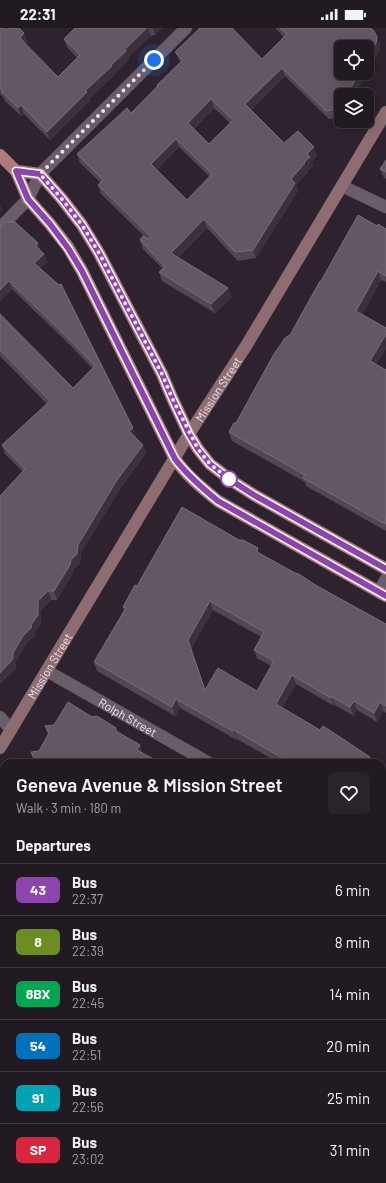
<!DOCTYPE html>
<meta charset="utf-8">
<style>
:root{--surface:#221a22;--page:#2a232a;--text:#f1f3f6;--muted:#a2a1a5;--line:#3f3840}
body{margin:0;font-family:Barlow,sans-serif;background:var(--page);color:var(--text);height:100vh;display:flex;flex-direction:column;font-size:15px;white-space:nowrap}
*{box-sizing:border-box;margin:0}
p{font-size:13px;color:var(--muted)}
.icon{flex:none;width:22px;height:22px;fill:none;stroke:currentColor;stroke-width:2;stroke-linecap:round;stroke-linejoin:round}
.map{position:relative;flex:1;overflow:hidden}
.panel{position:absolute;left:0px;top:731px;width:386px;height:424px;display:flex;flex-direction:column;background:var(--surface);border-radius:12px 12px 0 0;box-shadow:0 2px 10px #0003,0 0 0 1px var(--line)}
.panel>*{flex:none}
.badge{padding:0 8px;border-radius:6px;font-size:14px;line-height:26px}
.buttons{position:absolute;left:334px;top:12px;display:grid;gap:8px}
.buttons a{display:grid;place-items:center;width:40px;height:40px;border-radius:6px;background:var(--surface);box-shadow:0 2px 10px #0003,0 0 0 1px var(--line);font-size:20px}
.you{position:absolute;width:20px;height:20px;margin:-10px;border:3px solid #fff;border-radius:50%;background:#1a73e8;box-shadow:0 0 0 6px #1a73e833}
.map>.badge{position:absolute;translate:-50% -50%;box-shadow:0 0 0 2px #fff}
h2{padding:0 16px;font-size:15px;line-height:36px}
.round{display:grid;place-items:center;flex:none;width:42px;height:42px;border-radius:6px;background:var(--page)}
.overview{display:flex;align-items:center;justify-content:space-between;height:68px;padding:0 16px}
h1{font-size:19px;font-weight:600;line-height:30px}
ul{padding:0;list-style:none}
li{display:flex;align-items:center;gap:12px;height:52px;padding:0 16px;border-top:1px solid var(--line)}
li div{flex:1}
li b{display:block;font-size:15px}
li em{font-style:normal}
li .badge{min-width:44px;font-weight:700;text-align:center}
.status{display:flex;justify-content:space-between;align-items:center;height:28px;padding:0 20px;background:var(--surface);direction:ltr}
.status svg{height:11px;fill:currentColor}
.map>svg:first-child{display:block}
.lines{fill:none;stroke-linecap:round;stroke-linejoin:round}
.street-casing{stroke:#493f49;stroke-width:13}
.secondary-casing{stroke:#493f49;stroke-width:13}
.primary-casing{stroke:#493f49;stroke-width:13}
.street{stroke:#6a5d6a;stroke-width:12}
.secondary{stroke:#8d6c72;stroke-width:12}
.primary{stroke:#b17a7a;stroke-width:12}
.wall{fill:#524653;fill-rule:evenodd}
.shaded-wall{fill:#3c303d}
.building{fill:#625763;stroke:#786d78;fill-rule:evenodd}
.line-casing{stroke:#fff;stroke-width:9}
.line{stroke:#8e44ad;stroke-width:6}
.walk{stroke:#ece4ec;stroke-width:4;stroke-dasharray:0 7.2}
.stop-dot{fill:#fff;stroke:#8e44ad;stroke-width:2}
.labels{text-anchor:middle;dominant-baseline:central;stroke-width:3.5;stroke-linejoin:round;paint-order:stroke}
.street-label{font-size:12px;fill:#ece4ec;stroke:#231823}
</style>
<div class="status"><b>22:31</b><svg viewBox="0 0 49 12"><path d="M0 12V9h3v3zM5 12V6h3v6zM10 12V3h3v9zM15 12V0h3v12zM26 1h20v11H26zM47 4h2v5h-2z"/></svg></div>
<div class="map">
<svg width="386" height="1155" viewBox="0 0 386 1155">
<rect width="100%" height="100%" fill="#2d222d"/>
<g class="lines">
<g class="street-casing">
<g id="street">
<polyline points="342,158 386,179"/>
<polyline points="0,200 28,171 40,146 186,0"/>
<polyline points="379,564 386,551"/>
<path id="s1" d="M 47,643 L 209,735"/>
<polyline points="0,689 11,702"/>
<polyline points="0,795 4,806"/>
<polyline points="382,833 386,835"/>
<polyline points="382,885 386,897"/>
<polyline points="126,1151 127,1155"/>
</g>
</g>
<g class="secondary-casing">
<g id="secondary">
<path id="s2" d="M 0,720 L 189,406 L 246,318 L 386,84"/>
</g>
</g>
<g class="primary-casing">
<g id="primary">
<path d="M 0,127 L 16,143 L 28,171 L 50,196 L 68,219 L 82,243 L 175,431 C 187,448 202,460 218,473 L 386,568"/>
<polyline points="16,143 40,146 62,171 82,197 99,225 162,346 173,372 189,406 198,421 210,436 232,453 254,467 386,541"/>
</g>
</g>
<use href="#street" class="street"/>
<use href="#secondary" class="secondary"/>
<use href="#primary" class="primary"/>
</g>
<g class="wall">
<polygon points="0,0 24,5 27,14 25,16 58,49 77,30 67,19 64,11 75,0 162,0 155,7 151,8 128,29 129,31 115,45 114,47 89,71 90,73 50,112 24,86 21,88 5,73 4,70 0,66"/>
<path d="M 275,0 L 371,0 L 380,17 L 379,24 L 341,67 L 341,88 L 339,90 L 329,91 L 285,48 L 251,82 L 284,115 L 317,128 L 311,134 L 313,137 L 308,142 L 308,144 L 296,157 L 298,163 L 256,230 L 238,233 L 207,200 L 178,230 L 232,269 L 215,285 L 162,253 L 159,244 L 163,241 L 143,221 L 140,212 L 146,210 L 101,166 L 98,157 L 101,155 L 80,135 L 77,126 L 131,85 L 157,58 L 157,57 L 180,34 L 175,24 L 262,31 L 284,9 ZM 214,80 L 230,95 L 209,116 L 194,101 ZM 179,119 L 210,149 L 187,172 L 157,142 Z"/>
<polygon points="386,132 386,151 384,150 380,141"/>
<polygon points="0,198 41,223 44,226 47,234 40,240 136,408 135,409 146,425 120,461 81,525 80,535 74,541 73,545 57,572 51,572 41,582 41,596 34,605 35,607 26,616 16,634 16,640 1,655 0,654 0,468 23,444 5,426 2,417 47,376 0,328 0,286 73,360 92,340 71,318 12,261 0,273"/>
<polygon points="377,198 386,201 386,254 381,252 362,287 386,300 386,320 376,336 386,342 386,503 306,458 305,454 232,413 229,404 236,395 290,307 321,253"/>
<path d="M 260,526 L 386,596 L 386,685 L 383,683 L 377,694 L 357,682 L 354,688 L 335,677 L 334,678 L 296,656 L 282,680 L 372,735 L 279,735 L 237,711 L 237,712 L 180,680 L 175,688 L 97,643 L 94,634 L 124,582 L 123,579 L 137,558 ZM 213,582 L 261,609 L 254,622 L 257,630 L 271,638 L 257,663 L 205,662 L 191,621 Z"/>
<polygon points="45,698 117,704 140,717 142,725 39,723 48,707"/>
<polygon points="382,745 386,747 386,797 382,795"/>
<polygon points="382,1003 386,1014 386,1135 382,1136"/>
</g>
<g class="shaded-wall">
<polygon points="147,0 148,0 151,8 128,29 129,31 115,45 114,47 89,71 90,73 50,112 47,104 85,63 112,36 125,21"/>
<polygon points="153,0 162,0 155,7"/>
<polygon points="24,5 27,14 23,18 20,10"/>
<polygon points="377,9 380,17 379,24 355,67 347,67 359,45 367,45 367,31"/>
<polygon points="282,40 285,48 248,85 245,76"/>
<polygon points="211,71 214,80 191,103 188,95"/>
<polygon points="21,77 24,86 21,88 18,80"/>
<polygon points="341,77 341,88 339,90 336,81"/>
<polygon points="176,111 179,119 154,145 151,136"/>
<polygon points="314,119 317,128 311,134 313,137 308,142 308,144 296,157 298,163 256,230 253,222 291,151 304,134 307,126"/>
<polygon points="0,176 2,182 0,184"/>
<polygon points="204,191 207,200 174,234 171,225"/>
<polygon points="38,215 41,224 36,218"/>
<polygon points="44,226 47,234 37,243 34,235"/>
<polygon points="378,243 381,252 359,292 356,283"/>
<polygon points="9,253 12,261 0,273 0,262"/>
<polygon points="228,260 232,269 215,285 211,276"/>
<polygon points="386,306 386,320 373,342 370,333"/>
<polygon points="133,400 136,408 132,411 129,403"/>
<polygon points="143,417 146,425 120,461 81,525 80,535 74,541 73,545 57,572 54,563 78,517 117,452"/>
<polygon points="48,563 51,572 41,582 41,596 34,605 35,607 26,616 16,634 16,640 1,655 0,651 0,645 13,625 23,608 31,597 38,573"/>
<polygon points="210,573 213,582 191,621 188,612"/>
<polygon points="292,647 296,656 279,685 276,676"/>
<polygon points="331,668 335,677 334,678 331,670"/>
<polygon points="176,671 180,680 175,688 172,679"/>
<polygon points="354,673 357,682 354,688 350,679"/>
<polygon points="380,674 383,683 377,694 374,685"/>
<polygon points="234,702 237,711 237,712 233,703"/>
<polygon points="140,717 143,726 137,722"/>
<polygon points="370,729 372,735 366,735"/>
</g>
<g class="building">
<polygon points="0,0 5,0 7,2 8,0 19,0 24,5 20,10 58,49 80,27 64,11 75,0 147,0 125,21 126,23 112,36 111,39 85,63 87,64 47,104 21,77 18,80 2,64 3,63 0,60"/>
<path d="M 200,0 L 232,0 L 262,31 L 287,6 L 280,0 L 371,0 L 374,3 L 377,9 L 376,15 L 367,31 L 367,19 L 341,19 L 341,45 L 359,45 L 347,67 L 341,67 L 341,77 L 336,81 L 326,83 L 282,40 L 245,76 L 284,115 L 298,103 L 314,119 L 307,126 L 310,129 L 304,134 L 305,135 L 291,151 L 295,155 L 253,222 L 235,224 L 204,191 L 171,225 L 228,260 L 211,276 L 159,244 L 165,239 L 140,212 L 143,208 L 148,211 L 151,209 L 98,157 L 103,152 L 77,126 L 127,80 L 131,85 L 158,58 L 157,57 L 183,32 L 175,24 ZM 211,71 L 233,92 L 209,116 L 188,95 ZM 176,111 L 212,146 L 187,172 L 151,136 Z"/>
<polygon points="386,132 386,144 380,141"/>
<polygon points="358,187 377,198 378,196 386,201 386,248 378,243 356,283 386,300 386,306 370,333 386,342 386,485 385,496 303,450 305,447 229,404 234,395 236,395 274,326 285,310 290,307 320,253 321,253"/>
<polygon points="5,194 15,194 38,215 36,218 44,226 34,235 59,257 61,256 133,400 129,403 143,417 117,452 78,517 77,526 71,532 70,537 54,563 48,563 38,573 38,587 31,597 32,599 23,608 13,625 13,631 0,645 0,468 25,441 2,417 50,373 0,322 0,286 73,360 95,338 68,310 9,253 0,262 0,198"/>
<path d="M 182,479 L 239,512 L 243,512 L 258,520 L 257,524 L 297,546 L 297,545 L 317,558 L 386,596 L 386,678 L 380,674 L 374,685 L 354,673 L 350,679 L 331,668 L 331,670 L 292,647 L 276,676 L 320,702 L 323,698 L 343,711 L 370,729 L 366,735 L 291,735 L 234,702 L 233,703 L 176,671 L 172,679 L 94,634 L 126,580 L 123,579 L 135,557 L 137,558 ZM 210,573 L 264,604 L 254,622 L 274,633 L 257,663 L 218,640 L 205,662 L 188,612 Z"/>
<polygon points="68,674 92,689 97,688 116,700 116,703 140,717 137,722 161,735 31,735 34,731 31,724 39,723 49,705 45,698 54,697"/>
<polygon points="382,745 386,747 386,790 382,788"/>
<polygon points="0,870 4,881 4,1061 0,1048"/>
<polygon points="382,1003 386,1014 386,1126 382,1127"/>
<polygon points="29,1151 80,1151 82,1155 21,1155 21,1154 29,1152"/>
<polygon points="162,1151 198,1151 199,1155 164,1155"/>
<polygon points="262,1151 317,1151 318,1155 263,1155"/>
</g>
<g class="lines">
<g class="line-casing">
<path id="line" d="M 386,541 L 254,467 L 232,453 L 210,436 L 198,421 L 189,406 L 173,372 L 162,346 L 99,225 L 82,197 L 62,171 L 40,146 L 16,143 L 28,171 L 50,196 L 68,220 L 82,243 L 175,431 C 187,447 202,460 218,473 L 386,568"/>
</g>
<use href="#line" class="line"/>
<polyline class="walk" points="154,32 40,146 62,171 82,197 99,225 162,346 173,372 198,421 210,436 229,451"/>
</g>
<circle class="stop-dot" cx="229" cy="451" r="8"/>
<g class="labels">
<g class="street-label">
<text stroke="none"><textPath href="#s2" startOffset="420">Mission Street</textPath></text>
<text stroke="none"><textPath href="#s2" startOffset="96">Mission Street</textPath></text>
<text stroke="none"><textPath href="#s1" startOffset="93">Rolph Street</textPath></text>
</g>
</g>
</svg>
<div class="buttons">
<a><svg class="icon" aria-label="locate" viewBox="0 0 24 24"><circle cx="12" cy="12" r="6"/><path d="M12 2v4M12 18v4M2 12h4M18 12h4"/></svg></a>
<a><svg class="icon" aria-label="layers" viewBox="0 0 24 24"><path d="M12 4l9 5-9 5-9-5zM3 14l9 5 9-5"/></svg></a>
</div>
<div class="you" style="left:154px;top:32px"></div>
<section class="panel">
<div class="overview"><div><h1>Geneva Avenue &amp; Mission Street</h1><p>Walk · 3 min · 180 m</p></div><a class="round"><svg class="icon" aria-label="heart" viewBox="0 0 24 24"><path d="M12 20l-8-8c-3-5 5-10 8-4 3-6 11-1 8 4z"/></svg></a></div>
<h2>Departures</h2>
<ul>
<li><span class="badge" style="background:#8e44ad;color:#fff">43</span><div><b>Bus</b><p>22:37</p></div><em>6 min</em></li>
<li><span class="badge" style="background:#6b8e23;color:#fff">8</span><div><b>Bus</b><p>22:39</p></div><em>8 min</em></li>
<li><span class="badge" style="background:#00a651;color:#fff">8BX</span><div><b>Bus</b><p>22:45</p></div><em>14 min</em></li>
<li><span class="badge" style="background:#0072bc;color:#fff">54</span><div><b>Bus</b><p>22:51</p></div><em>20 min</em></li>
<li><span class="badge" style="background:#00a3b4;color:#fff">91</span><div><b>Bus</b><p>22:56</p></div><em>25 min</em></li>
<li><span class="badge" style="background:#d7263d;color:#fff">SP</span><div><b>Bus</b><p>23:02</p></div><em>31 min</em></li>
</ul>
</section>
</div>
